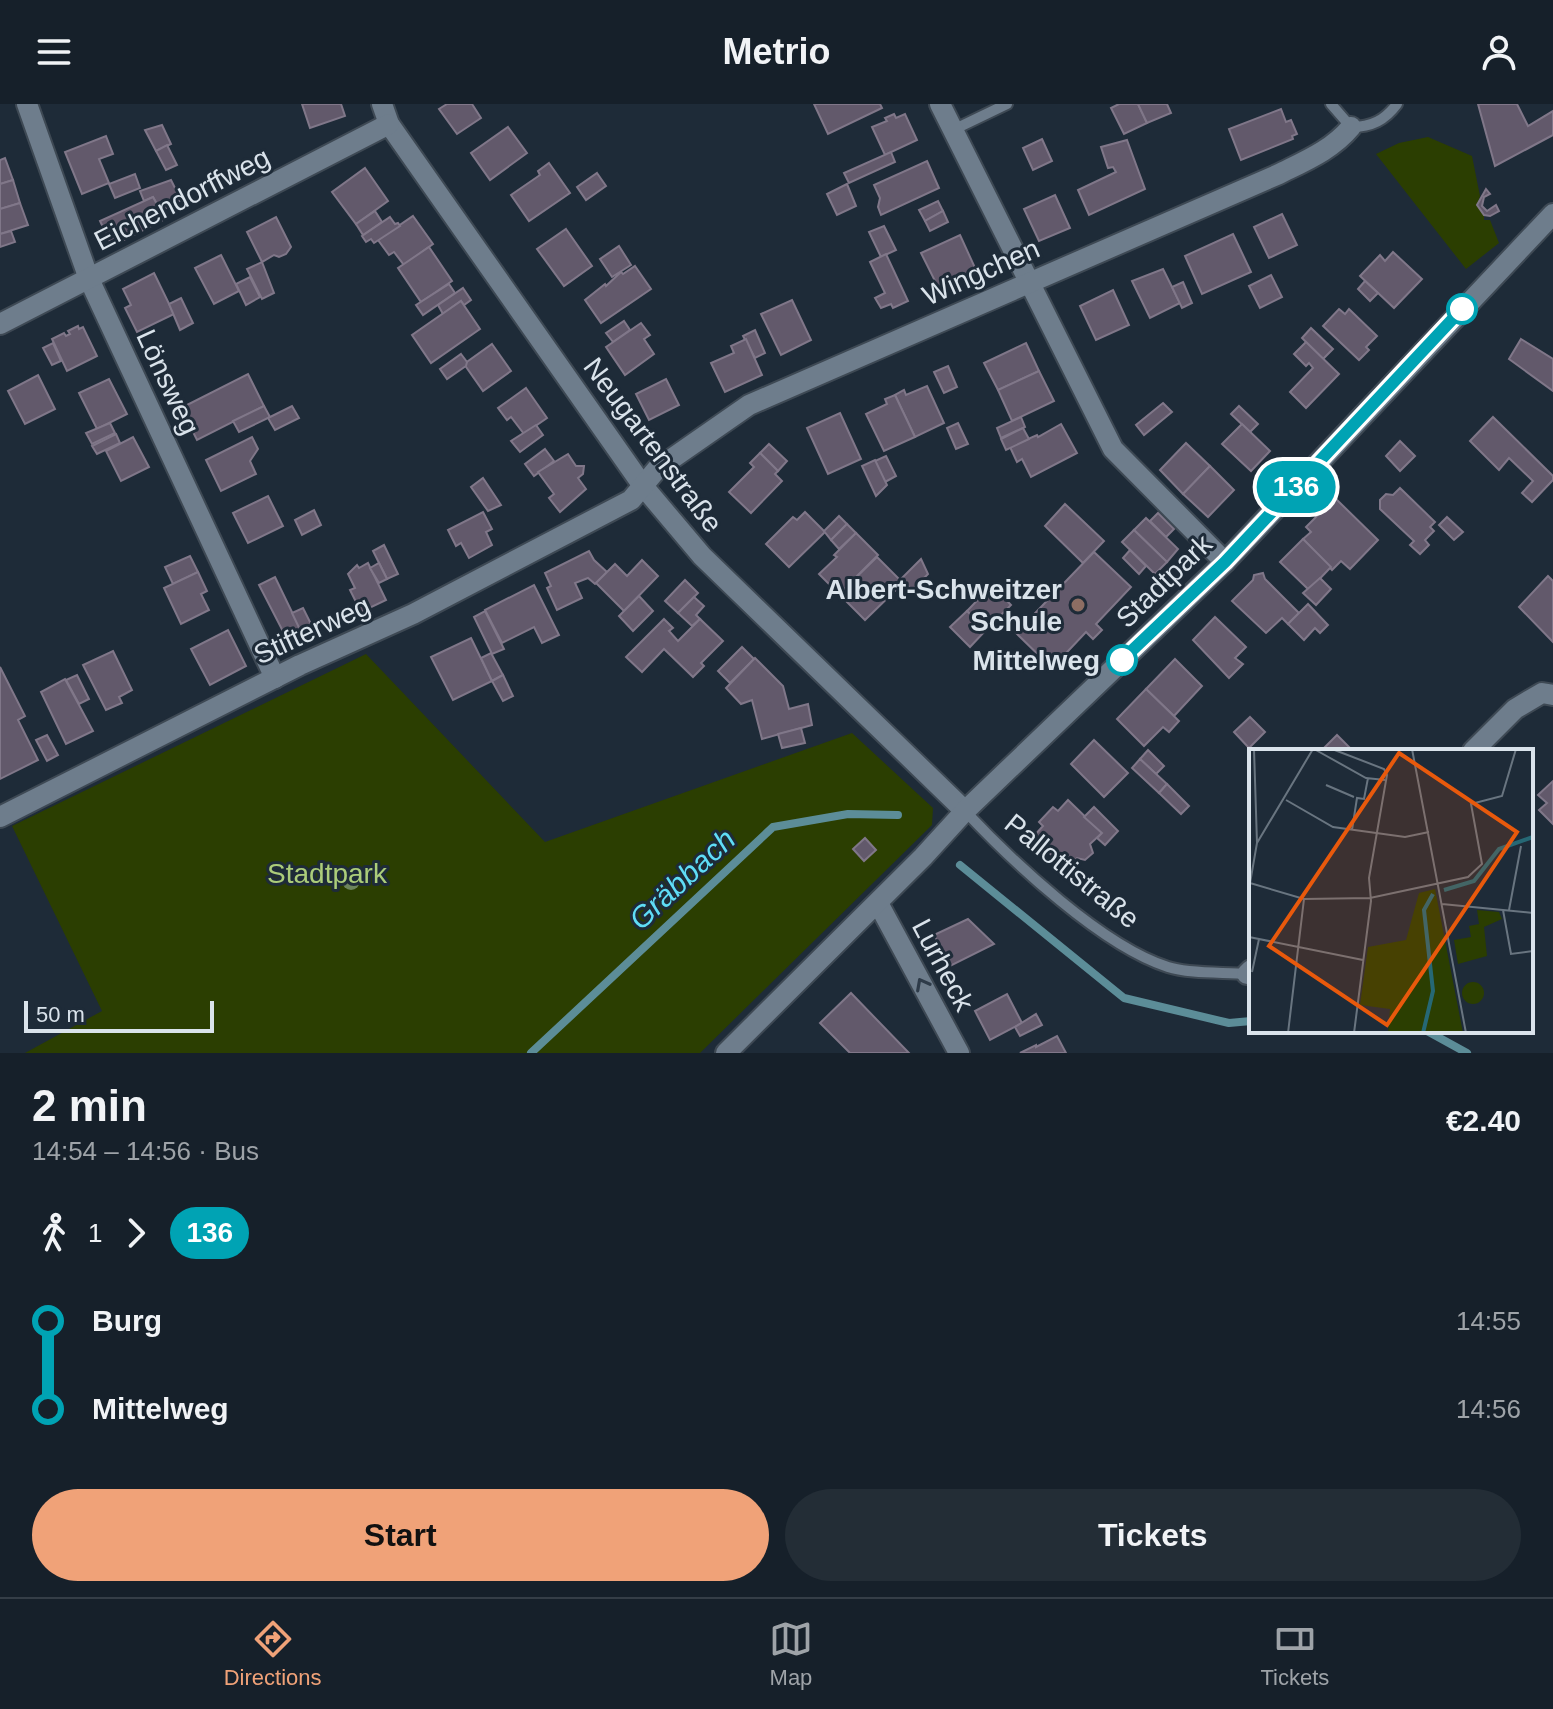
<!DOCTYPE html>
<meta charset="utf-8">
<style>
:root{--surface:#16202a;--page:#232d36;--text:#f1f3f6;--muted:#9ea3a8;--line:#353e47;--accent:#f0a278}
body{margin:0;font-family:Arial,sans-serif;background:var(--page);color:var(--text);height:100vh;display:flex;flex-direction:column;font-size:30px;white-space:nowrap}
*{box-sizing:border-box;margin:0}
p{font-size:26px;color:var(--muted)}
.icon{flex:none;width:44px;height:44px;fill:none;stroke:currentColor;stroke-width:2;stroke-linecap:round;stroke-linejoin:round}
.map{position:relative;height:949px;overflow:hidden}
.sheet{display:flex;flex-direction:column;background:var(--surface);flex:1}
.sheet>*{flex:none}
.badge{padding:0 16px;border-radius:26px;font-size:28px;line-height:52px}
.scale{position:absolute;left:24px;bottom:20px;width:190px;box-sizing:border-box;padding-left:8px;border:4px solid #dae3eb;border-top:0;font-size:22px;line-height:28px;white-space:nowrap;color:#dae3eb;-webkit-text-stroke:6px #1e2b38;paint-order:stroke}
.map>.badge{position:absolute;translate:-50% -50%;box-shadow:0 0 0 4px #fff}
.legs{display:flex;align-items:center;gap:12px;height:88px;padding:0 32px;font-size:26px}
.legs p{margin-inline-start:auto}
.summary{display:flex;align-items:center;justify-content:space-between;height:136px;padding:0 32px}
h1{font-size:44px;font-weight:700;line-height:60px}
.cta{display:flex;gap:16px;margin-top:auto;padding:16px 32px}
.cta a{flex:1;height:92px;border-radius:48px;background:var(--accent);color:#111;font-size:32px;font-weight:700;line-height:92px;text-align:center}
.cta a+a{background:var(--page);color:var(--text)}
ul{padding:0 32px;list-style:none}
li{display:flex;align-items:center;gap:28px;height:88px;font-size:30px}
li i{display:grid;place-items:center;width:12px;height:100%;margin:0 10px;background:currentColor}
li i::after{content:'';width:20px;height:20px;margin:-10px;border:6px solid;border-radius:50%;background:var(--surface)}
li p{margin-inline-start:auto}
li:first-child i{background:linear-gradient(#0000 50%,currentColor 0)}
li:last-child i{background:linear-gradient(currentColor 50%,#0000 0)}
header{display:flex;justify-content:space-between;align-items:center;height:104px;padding:0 32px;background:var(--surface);font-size:36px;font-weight:700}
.tabs{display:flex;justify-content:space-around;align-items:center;height:112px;border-top:2px solid var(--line);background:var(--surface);font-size:22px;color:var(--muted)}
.tabs a{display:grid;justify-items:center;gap:4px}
.tabs .on{color:var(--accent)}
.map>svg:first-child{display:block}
.green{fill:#2b3e01}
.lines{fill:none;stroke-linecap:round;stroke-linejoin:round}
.stream{stroke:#5c8d98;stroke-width:8}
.building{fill:#62596b;stroke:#807789;stroke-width:2}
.service-casing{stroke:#3e4954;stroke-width:14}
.minor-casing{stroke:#3e4954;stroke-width:24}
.service{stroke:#6e7d8c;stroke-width:10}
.minor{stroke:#6e7d8c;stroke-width:20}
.tree{fill:#6c845c}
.oneway{stroke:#2e3b49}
.line-1-casing{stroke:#fff;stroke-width:18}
.line-1{stroke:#00a3b4;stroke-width:12}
.stop-1-dot{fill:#fff;stroke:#00a3b4;stroke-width:4}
.education-dot{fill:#8d6e63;stroke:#1e2b38;stroke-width:3}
.labels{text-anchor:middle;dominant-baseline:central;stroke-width:6;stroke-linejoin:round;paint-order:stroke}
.street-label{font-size:28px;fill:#dae3eb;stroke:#1e2b38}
.poi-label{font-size:28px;font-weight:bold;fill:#dae3eb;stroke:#1e2b38;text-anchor:end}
.stop-label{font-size:28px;font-weight:bold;fill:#dae3eb;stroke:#1e2b38;text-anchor:end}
.park-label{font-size:28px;fill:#accd7a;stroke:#1e2b38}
.water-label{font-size:30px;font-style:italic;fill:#5fddf6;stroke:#1e2b38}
.inset-river{fill:none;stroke:#266875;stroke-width:4}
.inset-road{fill:none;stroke:#697580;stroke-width:2}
.view{fill:#e8590c;fill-opacity:0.15;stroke:#e8590c;stroke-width:4}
.inset-edge{fill:none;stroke:#dae3eb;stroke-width:4}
</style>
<header><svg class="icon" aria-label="menu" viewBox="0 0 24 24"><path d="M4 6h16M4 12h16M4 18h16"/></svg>Metrio<svg class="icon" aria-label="person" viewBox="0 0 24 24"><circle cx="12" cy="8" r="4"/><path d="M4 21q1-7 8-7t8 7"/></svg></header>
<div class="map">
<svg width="1553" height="949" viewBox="0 0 1553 949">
<rect width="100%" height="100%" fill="#1e2b38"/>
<g class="green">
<polygon points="1428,33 1472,52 1480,92 1477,101 1484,111 1484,116 1490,116 1499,139 1466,165 1376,50 1399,39"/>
<polygon points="366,550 545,738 852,629 933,704 932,721 700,949 25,949 102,907 12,722"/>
</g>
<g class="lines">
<g class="stream">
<polyline points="960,761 1124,894 1229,919 1251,917"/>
<polyline points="1427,927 1467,949"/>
<polyline points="531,949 773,723 848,710 898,711"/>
</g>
</g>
<g class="building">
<polygon points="302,0 341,0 345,12 310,24"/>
<polygon points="447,0 472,0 481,14 457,30 439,5"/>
<polygon points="814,0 880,0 882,4 828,30"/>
<polygon points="1119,0 1138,0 1147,19 1124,30 1111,4"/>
<polygon points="1138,0 1167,0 1171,9 1147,19"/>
<polygon points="1478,0 1517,0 1528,22 1553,7 1553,31 1495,62"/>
<polygon points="1281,5 1286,18 1291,16 1297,30 1292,32 1293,35 1241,56 1229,25"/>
<polygon points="894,10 896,14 905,10 917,36 885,51 872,23 887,17 885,14"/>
<polygon points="162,21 171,40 156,47 145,26"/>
<polygon points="508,23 527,49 490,76 471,49"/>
<polygon points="106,32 113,50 99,55 109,79 82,90 65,48"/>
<polygon points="1042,35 1052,57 1033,66 1023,44"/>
<polygon points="1127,36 1145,85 1089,111 1078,86 1116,68 1113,63 1108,64 1101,43"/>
<polygon points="167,41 177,61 166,66 156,47"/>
<polygon points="891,48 895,58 849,79 844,69"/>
<polygon points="5,54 13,76 0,80 0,56"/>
<polygon points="927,57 939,84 881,111 878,103 880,94 874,81"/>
<polygon points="549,59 570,89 529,117 511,91 540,71 538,67"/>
<polygon points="365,64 388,97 356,120 332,88"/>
<polygon points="597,69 606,82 586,96 577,83"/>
<polygon points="135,70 140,84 115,94 109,80"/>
<polygon points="13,76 20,99 0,105 0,80"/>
<polygon points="171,76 181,96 161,107 153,93 144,97 140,87"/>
<polygon points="847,80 856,102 837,111 827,90"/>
<polygon points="1486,85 1490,90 1484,93 1482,102 1487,107 1496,101 1499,107 1490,112 1484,111 1477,101"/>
<polygon points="1055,91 1070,124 1039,137 1024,105"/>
<polygon points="153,93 165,115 118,139 116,135 110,138 100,117"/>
<polygon points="938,97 943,107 925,117 919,106"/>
<polygon points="20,99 28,121 0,130 0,105"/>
<polygon points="375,107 382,118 363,131 356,120"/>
<polygon points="943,107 948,118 930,127 925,117"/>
<polygon points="1282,110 1297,141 1269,154 1254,123"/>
<polygon points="413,112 433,140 404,161 394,148 389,151 378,136"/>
<polygon points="276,113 291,143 286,150 279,153 274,151 262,158 247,128"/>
<polygon points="390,113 395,120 398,119 400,122 374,139 371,135 366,138 362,132"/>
<polygon points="884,122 896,146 881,153 869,128"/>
<polygon points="566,125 592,162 564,182 537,145"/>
<polygon points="11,127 15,138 0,143 0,130"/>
<polygon points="1233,130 1251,168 1202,190 1185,152"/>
<polygon points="960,131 976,166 938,183 921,149"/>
<polygon points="619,142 631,161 612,173 600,155"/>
<polygon points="429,143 452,177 421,198 398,164"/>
<polygon points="1393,148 1422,175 1394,204 1360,172 1380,151 1385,157"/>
<polygon points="886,150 908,197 893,204 891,200 881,204 875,194 885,189 870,158"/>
<polygon points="221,151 239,187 214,200 195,164"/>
<polygon points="262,158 274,189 262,195 247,165"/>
<polygon points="635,162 651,185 601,219 585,196 605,180 606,182 621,168 623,170"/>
<polygon points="1163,165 1180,199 1150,214 1132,177"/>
<polygon points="154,169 174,210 137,228 125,204 131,201 123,185"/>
<polygon points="1271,171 1282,193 1260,204 1249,182"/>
<polygon points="250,173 260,193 246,201 236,180"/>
<polygon points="1365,177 1378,189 1370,197 1358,185"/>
<polygon points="1183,178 1192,199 1182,204 1172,183"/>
<polygon points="449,180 455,189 423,211 416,201"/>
<polygon points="463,184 471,196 464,201 461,197 443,210 438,201"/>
<polygon points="1113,186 1129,221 1096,236 1080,202"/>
<polygon points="181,194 193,219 180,226 169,200"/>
<polygon points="792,196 811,236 781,251 761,210"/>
<polygon points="461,197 480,225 431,259 412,231"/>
<polygon points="1339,205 1345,210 1349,205 1377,232 1366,243 1369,246 1359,256 1323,222"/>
<polygon points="624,217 630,226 613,238 606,229"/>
<polygon points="641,219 650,231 644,235 654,250 625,271 606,243"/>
<polygon points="78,222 79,225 83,223 97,252 67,267 52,235 64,229 66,232 70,230 68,227"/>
<polygon points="1311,224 1333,245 1323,255 1302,234"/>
<polygon points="755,226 765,249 755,254 743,232"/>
<polygon points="746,235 762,271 725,288 711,259 734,249 731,242"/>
<polygon points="1521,235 1553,255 1553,287 1509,255"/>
<polygon points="1306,238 1339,270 1306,304 1290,288 1313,264 1309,259 1306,262 1294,250"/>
<polygon points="53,239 61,257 52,261 43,244"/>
<polygon points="1026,239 1039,267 998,286 984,259"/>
<polygon points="492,240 511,267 483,287 464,260"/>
<polygon points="461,250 467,258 466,262 447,275 440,265"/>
<polygon points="948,262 957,283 944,289 934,268"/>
<polygon points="1039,267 1054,297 1012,317 998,286"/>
<polygon points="248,270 264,302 197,336 181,304"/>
<polygon points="38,271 55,305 25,320 8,287"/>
<polygon points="109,275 127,310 97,325 79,289"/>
<polygon points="666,275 679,301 649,316 636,290"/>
<polygon points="927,282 944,319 915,333 895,291 904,286 906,291"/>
<polygon points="526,284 547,314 524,330 511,313 507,316 498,304"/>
<polygon points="895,291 915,333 884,347 866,310 887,300 885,295"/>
<polygon points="1163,299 1172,308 1144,331 1136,321"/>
<polygon points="264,302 270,313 239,328 233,317"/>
<polygon points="292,302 299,314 275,326 268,314"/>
<polygon points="1239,302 1258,320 1250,328 1231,310"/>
<polygon points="840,309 861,355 828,370 807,324"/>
<polygon points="1021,313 1025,323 1001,334 997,324"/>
<polygon points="1493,313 1553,372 1553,376 1532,398 1522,389 1533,377 1509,354 1499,366 1470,337"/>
<polygon points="110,319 115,329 92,340 86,329"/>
<polygon points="958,319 968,340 956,345 947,324"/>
<polygon points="1061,320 1077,349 1031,373 1022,355 1017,358 1010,343 1037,331 1038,333"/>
<polygon points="1242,320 1270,347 1251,367 1222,340"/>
<polygon points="536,321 543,331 520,348 511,337"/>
<polygon points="1023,324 1029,335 1006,346 1001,335"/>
<polygon points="116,330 120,339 97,350 92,342"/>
<polygon points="133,333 149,363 121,377 106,347"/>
<polygon points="252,333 258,345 250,357 256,370 221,387 206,356"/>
<polygon points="1400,337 1415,352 1400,367 1386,352"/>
<polygon points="1186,339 1210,362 1183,390 1160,366"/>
<polygon points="769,340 787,357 778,367 760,349"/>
<polygon points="545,345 554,357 534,372 525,360"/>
<polygon points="760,349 778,367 775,370 782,377 751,409 729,388 754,363 750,359"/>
<polygon points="568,350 576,362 584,362 583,370 578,374 586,385 560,408 549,394 554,390 538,368"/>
<polygon points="886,352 896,372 885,378 875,357"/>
<polygon points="875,356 887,381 876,392 862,362"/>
<polygon points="1210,362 1234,386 1208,413 1183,390"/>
<polygon points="483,374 501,401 488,407 471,383"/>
<polygon points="1400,384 1435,418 1430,423 1434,427 1425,436 1429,441 1420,450 1410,441 1414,437 1380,405 1380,396 1386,390 1393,391"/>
<polygon points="268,392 283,422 248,439 233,409"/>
<polygon points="1335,394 1378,436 1350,465 1341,457 1332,466 1303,435 1311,428 1306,423"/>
<polygon points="1065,400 1104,437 1083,459 1045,422"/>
<polygon points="314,406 321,421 302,431 295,416"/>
<polygon points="483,408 492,425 486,428 492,441 469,454 461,439 456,442 448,426"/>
<polygon points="805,408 825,428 789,463 766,440 793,413 797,416"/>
<polygon points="1158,409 1174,425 1166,433 1150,417"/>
<polygon points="839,412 847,420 831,436 824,427"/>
<polygon points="1447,413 1463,428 1454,436 1439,421"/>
<polygon points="1146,414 1178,445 1167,458 1134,426"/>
<polygon points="847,420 856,429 839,445 831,436"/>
<polygon points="1134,426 1167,458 1155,470 1122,438"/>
<polygon points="856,429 878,451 839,490 819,470 837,453 834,451"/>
<polygon points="1303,435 1331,463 1309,486 1280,458"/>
<polygon points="384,441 398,470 387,475 373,447"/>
<polygon points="1130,446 1146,462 1139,470 1123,454"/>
<polygon points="589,447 594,456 607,468 595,480 588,474 575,479 582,494 557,506 547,484 551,482 545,469"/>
<polygon points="1094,448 1131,483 1096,520 1102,526 1093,535 1086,528 1052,564 1016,529"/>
<polygon points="190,452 198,468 173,480 165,463"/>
<polygon points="877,453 903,479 865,516 839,490"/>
<polygon points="921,455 928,470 912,486 901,475"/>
<polygon points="642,456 658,472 624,507 596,479 615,460 627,472"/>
<polygon points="368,459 386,496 361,508 350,486 355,484 348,470 357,461 359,464"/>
<polygon points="379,459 387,475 379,479 370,464"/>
<polygon points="198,468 207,487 201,490 209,506 181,520 164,484"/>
<polygon points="1263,469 1265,475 1299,509 1288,520 1282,514 1266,529 1232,497 1253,476 1254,471"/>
<polygon points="1548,472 1553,477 1553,538 1519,503"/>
<polygon points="275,473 306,537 300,540 289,539 259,481"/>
<polygon points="1320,474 1331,485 1316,501 1303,489"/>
<polygon points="685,476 698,489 678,509 665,497"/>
<polygon points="534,481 559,531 542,539 534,523 502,539 485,506"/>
<polygon points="992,481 1011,501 986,526 967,507"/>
<polygon points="639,492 653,507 633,527 619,512"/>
<polygon points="694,493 704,502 696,511 700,515 692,522 678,509"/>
<polygon points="1308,500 1328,521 1320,529 1315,524 1304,536 1288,520"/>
<polygon points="303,504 315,528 304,534 292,509"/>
<polygon points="485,507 504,545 492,550 474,513"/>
<polygon points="967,507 986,526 970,543 950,523"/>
<polygon points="1215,513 1246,543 1235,554 1243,560 1229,574 1193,536"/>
<polygon points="664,515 673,524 669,527 678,537 700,515 723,537 701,559 704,562 693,573 664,545 642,568 626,553"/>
<polygon points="228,526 246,562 210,581 191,545"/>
<polygon points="471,534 492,577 453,596 431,553"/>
<polygon points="742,543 754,555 730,579 718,567"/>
<polygon points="113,547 132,586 119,593 122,599 106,606 83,561"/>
<polygon points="491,549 503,571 492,577 481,554"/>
<polygon points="755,554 783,582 789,605 808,600 812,621 762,635 752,596 741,600 726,584"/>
<polygon points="1175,555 1202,582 1174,612 1146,585"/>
<polygon points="0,563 25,612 18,616 38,656 0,675"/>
<polygon points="77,571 89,595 79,600 66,576"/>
<polygon points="503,571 513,592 503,597 492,577"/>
<polygon points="65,575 93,627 66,640 41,588"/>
<polygon points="1146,585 1179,617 1169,628 1163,623 1144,642 1117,615"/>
<polygon points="1250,613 1265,628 1249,644 1234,628"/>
<polygon points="801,624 805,639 782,644 778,630"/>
<polygon points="47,631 58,651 47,657 36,636"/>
<polygon points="1337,631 1353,647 1321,647"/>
<polygon points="1094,636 1128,669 1104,693 1071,660"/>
<polygon points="1148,646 1164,662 1156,670 1140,655"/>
<polygon points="1140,655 1167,680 1159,689 1132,664"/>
<polygon points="1553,677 1553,720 1539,706 1547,699 1538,691"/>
<polygon points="1167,680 1189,702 1181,710 1159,689"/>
<polygon points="1068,696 1102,729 1090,740 1093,749 1085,756 1077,754 1066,765 1033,733 1043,722 1039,718 1053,703 1058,707"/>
<polygon points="1094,703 1118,727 1105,741 1097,734 1102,729 1084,713"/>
<polygon points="865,734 876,746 864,757 853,745"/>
<polygon points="968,815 994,840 950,862 934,831"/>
<polygon points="851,889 909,949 850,949 820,919"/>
<polygon points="1007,890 1022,919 990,936 975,907"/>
<polygon points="1036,910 1042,921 1020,932 1015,923"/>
<polygon points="1057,932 1066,949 1020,949 1036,941 1036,943"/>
</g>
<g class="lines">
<g class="service-casing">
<g id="service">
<path d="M 1331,0 L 1351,23 C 1372,23 1385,16 1397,0"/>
<polyline points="953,26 1007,0"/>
<path d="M 965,707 C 1013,758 1102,842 1168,863 C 1189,870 1224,868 1247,870"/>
</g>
</g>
<g class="minor-casing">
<g id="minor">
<polyline points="27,0 89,175 275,574"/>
<polyline points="382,0 389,20 643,382 702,452 965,707"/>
<polyline points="940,0 1113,345 1225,458"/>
<polyline points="0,220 389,20"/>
<polyline points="1473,647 1515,605 1542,589 1553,591"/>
<path d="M 0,713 L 300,561 L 413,510 L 631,396 L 657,365 L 749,301 L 1279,70 C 1305,57 1332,46 1351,23"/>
<polyline points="878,799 959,949"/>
<polyline points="1247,870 1251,866"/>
<polyline points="726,949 923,753 965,707 1225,458 1553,110"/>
</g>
</g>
<use href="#service" class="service"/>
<use href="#minor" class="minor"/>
</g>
<circle class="tree" cx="351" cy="777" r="9"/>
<defs><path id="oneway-chevron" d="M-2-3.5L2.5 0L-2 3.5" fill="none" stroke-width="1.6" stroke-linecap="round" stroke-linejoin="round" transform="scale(2)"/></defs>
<use class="oneway" href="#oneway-chevron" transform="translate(922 880) rotate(-118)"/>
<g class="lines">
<g class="line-1-casing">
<polyline id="line-1" points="1122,556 1225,458 1462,205"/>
</g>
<use href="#line-1" class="line-1"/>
</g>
<g class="stop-1-dot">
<circle cx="1462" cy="205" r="14"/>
<circle cx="1122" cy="556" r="14"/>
</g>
<circle class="education-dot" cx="1078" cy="501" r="8"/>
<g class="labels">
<g class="street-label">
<text transform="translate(182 95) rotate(-27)">Eichendorffweg</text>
<text transform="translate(981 168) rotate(-24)">Wingchen</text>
<text transform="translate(168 278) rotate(65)">Lönsweg</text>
<text transform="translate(653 341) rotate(53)">Neugartenstraße</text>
<text transform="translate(1164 477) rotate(-44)">Stadtpark</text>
<text transform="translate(312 526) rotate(-25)">Stifterweg</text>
<text transform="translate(1072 767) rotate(39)">Pallottistraße</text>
<text transform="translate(943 861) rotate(62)">Lurheck</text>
</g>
<g class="poi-label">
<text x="1062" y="485">Albert-Schweitzer<tspan x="1062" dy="32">Schule</tspan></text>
</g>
<g class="stop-label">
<text x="1100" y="556">Mittelweg</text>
</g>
<g class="park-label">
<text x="327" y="769">Stadtpark</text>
</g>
<g class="water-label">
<text transform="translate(682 775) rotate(-43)">Gräbbach</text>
</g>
</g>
<g transform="translate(1249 645)">
<rect width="284" height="284" fill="#1e2b38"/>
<path d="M 186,140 L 214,284 L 139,284 L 141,260 L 111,256 L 119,198 L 157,191 L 170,144 ZM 228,161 L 250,163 L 253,170 L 235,178 L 238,207 L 209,215 L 205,191 L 222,188 L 220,177 L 230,175 ZM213 244a11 11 0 1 1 22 0a11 11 0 1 1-22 0Z" fill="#2b3e01"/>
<path class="inset-river" d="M 195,141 L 225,132 L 250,100 L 284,88M 174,284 L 184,242 L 175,161 L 184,145"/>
<path class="inset-road" d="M 65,0 L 117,29 L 136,31M 83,0 L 135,20 L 138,26 L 120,129 L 122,152 L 105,284M 163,0 L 217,284M 77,36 L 105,48M 37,51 L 84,78 L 156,88 L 180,83M 103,81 L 108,49 L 115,50 L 119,29M 8,94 L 64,0M 1,134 L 55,150 L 121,149 L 219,128 L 233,115 L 222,55 L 253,47 L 267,0M 0,140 L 8,94 L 5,0M 193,155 L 284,164M 254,161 L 262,205 L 284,202M 260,161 L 272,97M 0,188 L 114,211M 3,223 L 10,190M 39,284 L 55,150"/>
<path class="view" d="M 150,4 L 268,83 L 138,276 L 20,197 Z"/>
<rect width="284" height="284" class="inset-edge"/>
</g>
</svg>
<div class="scale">50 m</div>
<b class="badge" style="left:1296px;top:383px;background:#00a3b4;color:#fff">136</b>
</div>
<section class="sheet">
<div class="summary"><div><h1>2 min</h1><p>14:54 – 14:56 · Bus</p></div><b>€2.40</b></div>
<div class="legs"><svg class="icon" aria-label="walk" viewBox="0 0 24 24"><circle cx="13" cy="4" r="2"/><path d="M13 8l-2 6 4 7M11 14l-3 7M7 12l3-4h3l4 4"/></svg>1<svg class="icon" aria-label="forward" viewBox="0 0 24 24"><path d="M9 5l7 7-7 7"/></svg><b class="badge" style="background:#00a3b4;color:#fff">136</b></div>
<ul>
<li><i style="color:#00a3b4"></i><b>Burg</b><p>14:55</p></li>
<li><i style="color:#00a3b4"></i><b>Mittelweg</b><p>14:56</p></li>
</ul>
<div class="cta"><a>Start</a><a>Tickets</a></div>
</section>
<nav class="tabs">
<a class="on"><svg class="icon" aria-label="directions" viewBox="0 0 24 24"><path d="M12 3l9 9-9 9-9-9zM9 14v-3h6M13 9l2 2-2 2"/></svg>Directions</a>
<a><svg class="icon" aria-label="map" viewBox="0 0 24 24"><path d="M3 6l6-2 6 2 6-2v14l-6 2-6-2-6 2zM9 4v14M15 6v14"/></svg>Map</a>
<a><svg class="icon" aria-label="tickets" viewBox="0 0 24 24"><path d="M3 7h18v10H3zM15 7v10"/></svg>Tickets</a>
</nav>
